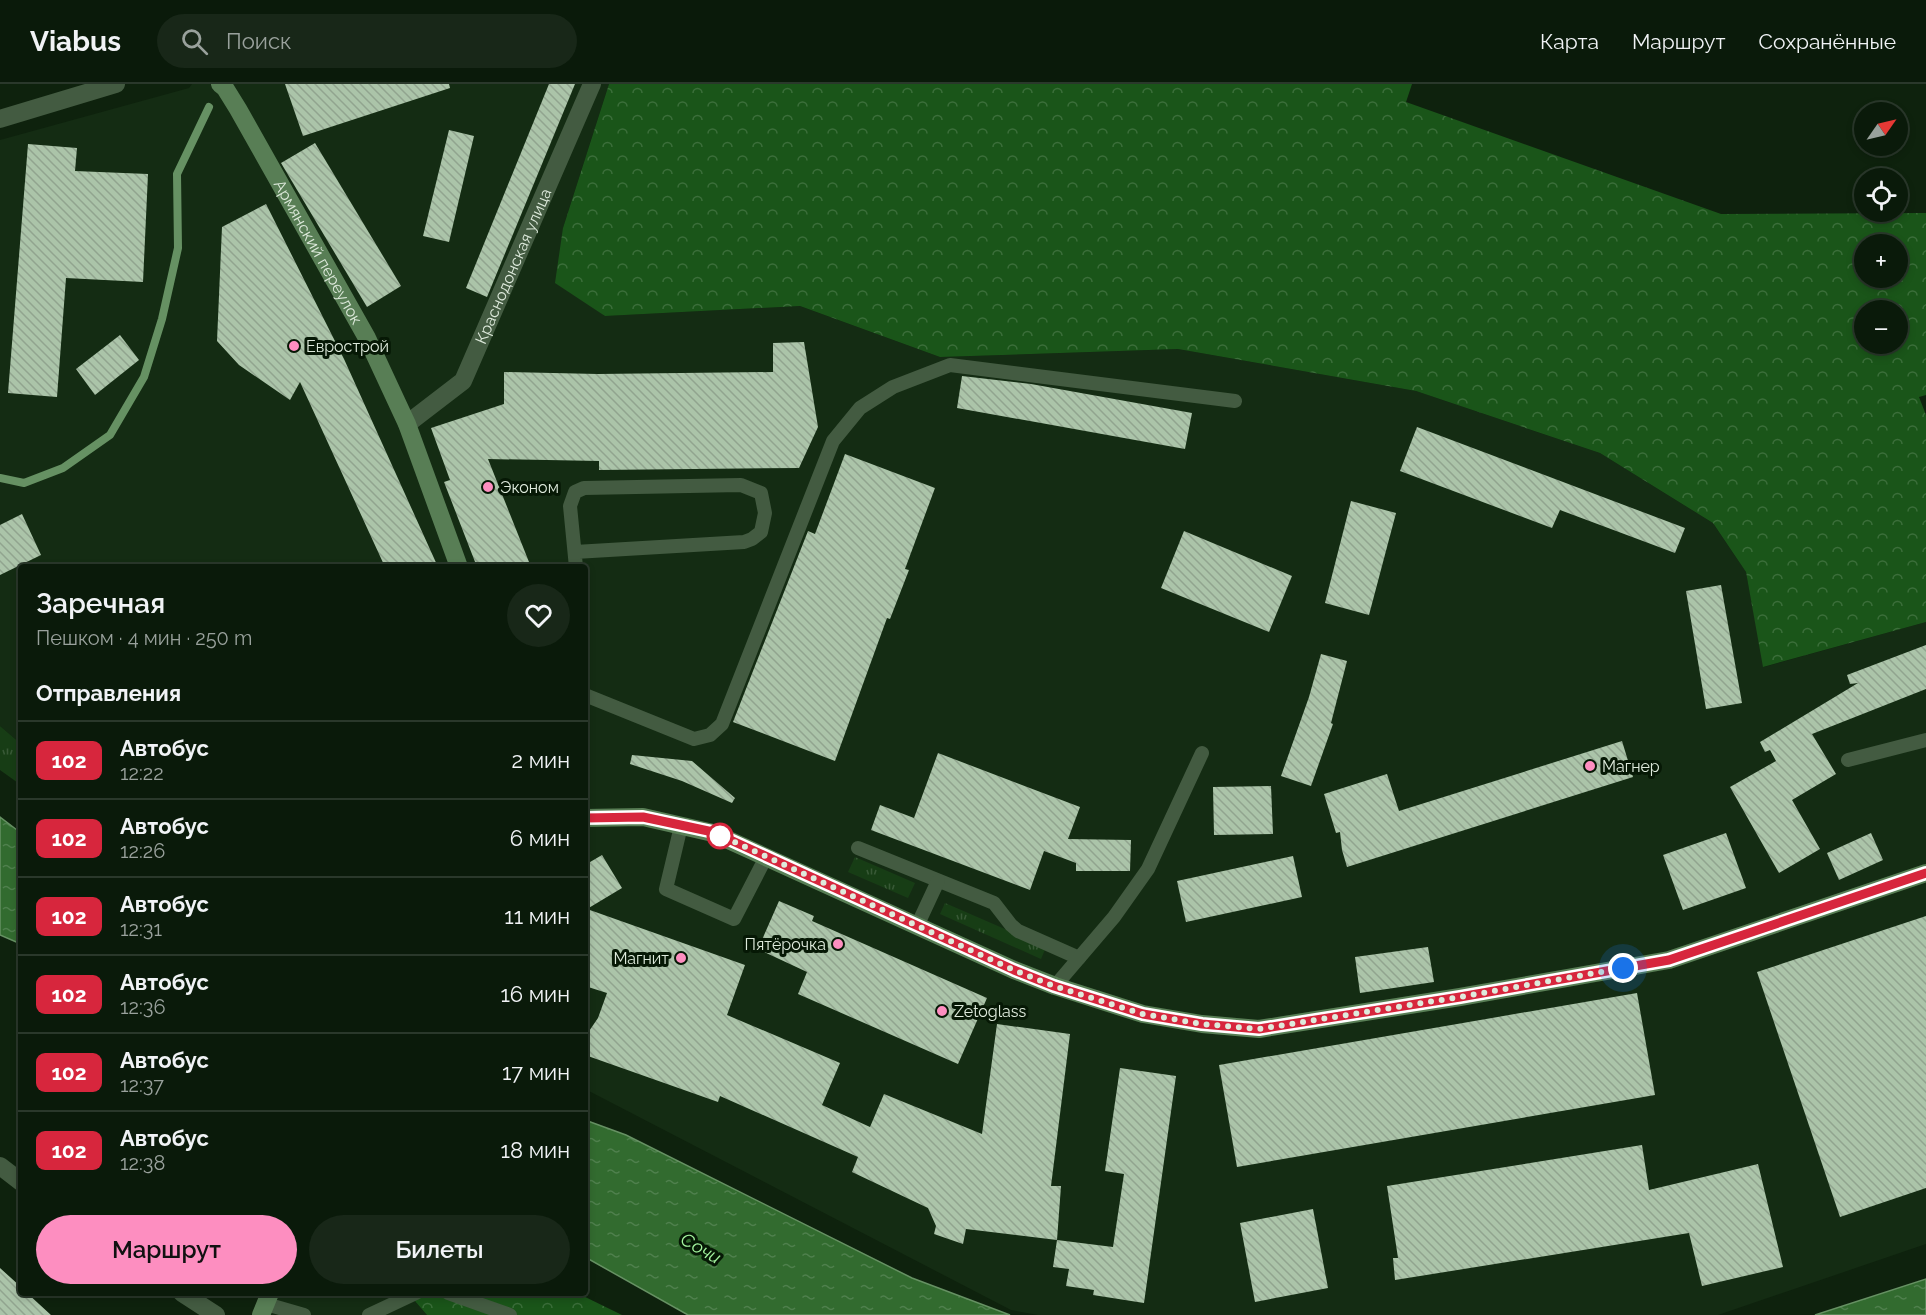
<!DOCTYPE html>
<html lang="ru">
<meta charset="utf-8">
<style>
:root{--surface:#0a1a0a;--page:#182718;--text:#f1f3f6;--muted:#99a19c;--line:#2a382b;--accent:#fd8ec0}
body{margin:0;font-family:Raleway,sans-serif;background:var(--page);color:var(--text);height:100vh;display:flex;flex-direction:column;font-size:22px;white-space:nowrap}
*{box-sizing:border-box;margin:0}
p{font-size:20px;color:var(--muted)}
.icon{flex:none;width:33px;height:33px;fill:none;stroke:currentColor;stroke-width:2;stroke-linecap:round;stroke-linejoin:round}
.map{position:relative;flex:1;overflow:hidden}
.side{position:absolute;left:18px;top:480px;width:570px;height:732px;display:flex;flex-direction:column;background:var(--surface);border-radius:6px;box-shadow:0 3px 9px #0003,0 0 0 2px var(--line)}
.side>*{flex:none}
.badge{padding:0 12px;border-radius:9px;font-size:21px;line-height:39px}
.needle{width:39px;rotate:56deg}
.fabs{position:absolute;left:1854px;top:18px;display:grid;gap:12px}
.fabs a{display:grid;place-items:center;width:54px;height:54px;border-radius:50%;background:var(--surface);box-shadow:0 3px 9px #0003,0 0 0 2px var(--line);font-size:30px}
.you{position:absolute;width:30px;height:30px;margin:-15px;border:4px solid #fff;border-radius:50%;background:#1a73e8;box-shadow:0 0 0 9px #1a73e833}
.map>.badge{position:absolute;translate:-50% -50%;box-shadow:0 0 0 3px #fff}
h2{padding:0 18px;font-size:22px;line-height:54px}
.round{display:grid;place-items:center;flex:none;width:63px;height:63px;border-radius:32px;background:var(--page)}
.summary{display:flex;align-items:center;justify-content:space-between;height:102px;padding:0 18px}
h1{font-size:28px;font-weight:600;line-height:45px}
.cta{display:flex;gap:12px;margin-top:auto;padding:12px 18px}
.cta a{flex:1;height:69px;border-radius:36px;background:var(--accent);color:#111;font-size:24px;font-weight:600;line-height:69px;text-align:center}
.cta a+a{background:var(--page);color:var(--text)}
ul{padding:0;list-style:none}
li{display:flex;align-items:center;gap:18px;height:78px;padding:0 18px;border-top:2px solid var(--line)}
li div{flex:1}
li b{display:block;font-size:22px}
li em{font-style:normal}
li .badge{min-width:66px;font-weight:700;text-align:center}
header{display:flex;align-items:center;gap:36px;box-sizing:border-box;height:84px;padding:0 30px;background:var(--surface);border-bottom:2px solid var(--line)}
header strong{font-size:28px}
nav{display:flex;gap:33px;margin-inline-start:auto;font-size:21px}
.search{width:420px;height:54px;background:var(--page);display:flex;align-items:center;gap:15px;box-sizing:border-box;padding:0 21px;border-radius:33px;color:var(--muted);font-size:22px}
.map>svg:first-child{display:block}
.built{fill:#142c13}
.grass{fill:url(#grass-tufts)}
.forest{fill:url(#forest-crowns);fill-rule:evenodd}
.water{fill:url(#water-ripples);stroke:#669163;stroke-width:1.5}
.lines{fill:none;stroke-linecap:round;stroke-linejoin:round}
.stream{stroke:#669163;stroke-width:8}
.building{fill:url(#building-back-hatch)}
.lane{stroke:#435b41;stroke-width:14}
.street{stroke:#435b41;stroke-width:18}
.secondary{stroke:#587e55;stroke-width:18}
.line-casing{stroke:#fff;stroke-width:14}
.line{stroke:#d7263d;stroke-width:9}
.walk{stroke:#deeadc;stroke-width:6;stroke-dasharray:0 10.8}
.poi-dot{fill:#fd8ec0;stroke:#061805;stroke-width:2}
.stop-dot{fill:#fff;stroke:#d7263d;stroke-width:3}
.labels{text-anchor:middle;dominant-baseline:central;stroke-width:6;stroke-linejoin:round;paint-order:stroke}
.street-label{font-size:16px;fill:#deeadc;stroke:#061805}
.poi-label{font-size:16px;fill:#deeadc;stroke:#061805;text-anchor:start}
.water-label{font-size:18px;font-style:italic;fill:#a6f7a1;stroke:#061805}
</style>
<header>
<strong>Viabus</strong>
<div class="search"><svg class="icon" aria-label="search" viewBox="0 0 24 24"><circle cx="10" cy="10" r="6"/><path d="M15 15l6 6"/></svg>Поиск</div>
<nav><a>Карта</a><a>Маршрут</a><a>Сохранённые</a></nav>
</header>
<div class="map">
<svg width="1926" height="1231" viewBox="0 0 1926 1231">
<defs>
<pattern id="grass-tufts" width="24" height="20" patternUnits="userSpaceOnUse" patternTransform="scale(1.5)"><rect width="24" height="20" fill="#173d15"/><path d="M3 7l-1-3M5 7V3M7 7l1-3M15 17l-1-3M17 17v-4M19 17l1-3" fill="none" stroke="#385936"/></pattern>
<pattern id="forest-crowns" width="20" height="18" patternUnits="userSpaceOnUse" patternTransform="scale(1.5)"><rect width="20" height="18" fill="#1a5519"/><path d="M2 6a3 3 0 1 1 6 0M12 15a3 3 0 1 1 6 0" fill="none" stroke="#3b6e3a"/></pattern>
<pattern id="water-ripples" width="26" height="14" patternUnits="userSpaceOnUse" patternTransform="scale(1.5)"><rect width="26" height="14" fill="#326b2f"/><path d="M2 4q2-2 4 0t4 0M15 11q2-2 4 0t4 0" fill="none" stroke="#4f804d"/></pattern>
<pattern id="building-back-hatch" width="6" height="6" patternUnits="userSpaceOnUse" patternTransform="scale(1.5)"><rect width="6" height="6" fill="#abc4a9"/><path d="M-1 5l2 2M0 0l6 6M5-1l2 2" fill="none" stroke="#91a48f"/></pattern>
</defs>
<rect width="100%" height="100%" fill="#0e220d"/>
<g class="built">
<polygon points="192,0 609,0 563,144 604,232 800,222 940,273 1178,265 1416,307 1600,369 1713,439 1746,488 1764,583 1926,538 1926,1160 1718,1231 1038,1231 1011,1226 585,1005 585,483 21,483 21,660 0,642 0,56 189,4"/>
<polygon points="264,1209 408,1209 427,1231 252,1231 257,1227"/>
</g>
<g class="grass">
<polygon points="0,642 21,660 21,701 0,686"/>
<polygon points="855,773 915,799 908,814 848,788"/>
<polygon points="945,819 1046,863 1041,875 940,830"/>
</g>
<g class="forest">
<path d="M 609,0 L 1412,0 L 1406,18 L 1721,130 L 1926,129 L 1926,311 L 1919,313 L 1926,331 L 1926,538 L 1763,583 L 1746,488 L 1713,439 L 1600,369 L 1416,307 L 1178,265 L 940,273 L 800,222 L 605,232 L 555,199 L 563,144 ZM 1864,160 L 1898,160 L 1898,194 L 1864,194 ZM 1864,226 L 1898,226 L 1898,260 L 1864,260 Z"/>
<polygon points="408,1209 577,1209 622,1231 427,1231"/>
</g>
<g class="water">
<polygon points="0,733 21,749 21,860 0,851"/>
<polygon points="585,1036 626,1051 912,1194 1010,1231 688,1231 585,1173"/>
<polygon points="1926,1195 1926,1231 1815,1231"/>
</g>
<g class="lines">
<polyline class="stream" points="0,394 24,399 63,384 110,351 144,293 162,235 178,164 177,90 209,23"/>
</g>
<g class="building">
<polygon points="285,0 449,0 450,4 303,52"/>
<polygon points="549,0 575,0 487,213 466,204"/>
<polygon points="449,46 474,52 449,158 423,152"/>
<polygon points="315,59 401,202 367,223 281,79"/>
<polygon points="28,60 77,64 75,87 148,90 143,198 66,194 57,313 8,309"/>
<polygon points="266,120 344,275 438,483 385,483 300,298 290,316 239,281 217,257 222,143"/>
<polygon points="120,251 139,276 95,311 76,285"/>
<polygon points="804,258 818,343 799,384 599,386 599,377 488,375 529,478 516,483 477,483 444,398 450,396 431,344 504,320 504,288 598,290 773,288 773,259"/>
<polygon points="962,292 1031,300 1192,329 1185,365 957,324"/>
<polygon points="1417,343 1685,444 1675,469 1560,426 1552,444 1400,387"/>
<polygon points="845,370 935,404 905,485 909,486 890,535 887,534 835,677 733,638 808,447 815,450"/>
<polygon points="1351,417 1396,429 1369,531 1325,519"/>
<polygon points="22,430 41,471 0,491 0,441"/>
<polygon points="1184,447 1292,492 1269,548 1161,504"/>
<polygon points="1721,501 1742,619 1706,625 1686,507"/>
<polygon points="1926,561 1926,605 1812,650 1836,690 1792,716 1820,765 1779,789 1730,703 1776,677 1770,666 1765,668 1760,658 1858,599 1850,600 1847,591"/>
<polygon points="1321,570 1347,577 1331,639 1333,640 1311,702 1281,692 1309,613"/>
<polygon points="1622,657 1633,693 1347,783 1342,766 1340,748 1336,749 1324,710 1387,690 1399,727"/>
<polygon points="938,669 1080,723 1068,755 1131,756 1130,787 1076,787 1076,779 1044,767 1030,806 871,746 880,721 914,734"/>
<polygon points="632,671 692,677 735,714 732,719 682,697 630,680"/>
<polygon points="1271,702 1273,750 1214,751 1213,703"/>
<polygon points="1726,749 1746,804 1683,826 1663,771"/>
<polygon points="1871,749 1883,776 1839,796 1827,769"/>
<polygon points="602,771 622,804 587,825 745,881 727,931 840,979 822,1021 870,1043 884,1010 982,1050 997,940 1070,950 1051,1102 1061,1102 1057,1156 966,1145 963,1160 934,1150 936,1142 928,1124 852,1088 858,1073 720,1012 718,1018 585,971 585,953 598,934 607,909 585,902 585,781"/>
<polygon points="1293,772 1302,813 1186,838 1177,797"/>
<polygon points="779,817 814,832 812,837 987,914 958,980 798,910 807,888 758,865"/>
<polygon points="1926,832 1926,1104 1840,1133 1757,888"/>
<polygon points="1428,863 1434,898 1360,909 1355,873"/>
<polygon points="1637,909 1655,1011 1237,1083 1219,981"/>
<polygon points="1120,984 1176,992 1144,1219 1093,1211 1094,1206 1066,1202 1069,1185 1053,1183 1057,1156 1113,1163 1124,1090 1105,1087"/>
<polygon points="1642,1061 1649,1106 1758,1080 1783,1183 1702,1202 1689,1149 1395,1196 1393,1174 1398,1174 1387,1102"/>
<polygon points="1313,1125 1328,1204 1255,1218 1240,1139"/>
<polygon points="0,1184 21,1203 21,1209 27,1209 51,1231 0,1231"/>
</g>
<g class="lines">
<g class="lane">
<polyline points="575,468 744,458 752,455 761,448 765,429 761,409 741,401 584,404 575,408 570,422 576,483"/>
<polyline points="585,611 694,655 710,651 722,640 833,357 860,324 893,303 950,281 1235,317"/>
<polyline points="1848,676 1926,656"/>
<polyline points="681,742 666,805 734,835 766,773"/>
<polyline points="858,764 994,819 1011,841 1018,847 1079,874"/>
<polyline points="917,842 938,797"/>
<polyline points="1055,902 1114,833 1148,785 1202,669"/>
<polyline points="448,1209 510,1231"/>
<polyline points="266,1220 304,1231"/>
<polyline points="369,1231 416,1209"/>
</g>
<g class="street">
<polyline points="0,35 116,0"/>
<path id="s1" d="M 407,340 L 463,297 L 592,0"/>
<polyline points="0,1082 21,1098"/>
<polyline points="182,1209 216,1231"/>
</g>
<g class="secondary">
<path id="s2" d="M 220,0 L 225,4 L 238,25 L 367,254 L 407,340 L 459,483"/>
<polyline points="585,734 643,733 713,749 1014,886 1055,902 1143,930 1202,940 1259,945 1460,913 1669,876 1926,789"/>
<polyline points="261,1231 270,1209"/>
</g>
</g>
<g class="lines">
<g class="line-casing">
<polyline id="line" points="585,734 643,733 713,748 1014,886 1054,902 1143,930 1202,940 1259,945 1460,913 1669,876 1926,789"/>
</g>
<use href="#line" class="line"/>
<polyline class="walk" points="720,752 713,748 1014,886 1054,902 1143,930 1202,940 1259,945 1460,913 1623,884"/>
</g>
<g class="poi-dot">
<circle cx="294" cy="262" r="6"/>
<circle cx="488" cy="403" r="6"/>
<circle cx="1590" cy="682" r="6"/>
<circle cx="838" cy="860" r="6"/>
<circle cx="681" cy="874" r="6"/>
<circle cx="942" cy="927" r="6"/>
</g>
<circle class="stop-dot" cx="720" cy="752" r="12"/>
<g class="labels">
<g class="street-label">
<text stroke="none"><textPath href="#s2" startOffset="195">Армянский переулок</textPath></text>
<text stroke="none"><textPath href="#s1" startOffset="196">Краснодонская улица</textPath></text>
</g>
<g class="poi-label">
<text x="306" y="262">Еврострой</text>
<text x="500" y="403">Эконом</text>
<text x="1602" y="682">Магнер</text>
<text x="826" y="860" text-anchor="end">Пятёрочка</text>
<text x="669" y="874" text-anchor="end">Магнит</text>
<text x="954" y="927">Zetoglass</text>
</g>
<g class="water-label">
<text transform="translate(701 1164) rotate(30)">Сочи</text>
</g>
</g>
</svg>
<div class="fabs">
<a><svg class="needle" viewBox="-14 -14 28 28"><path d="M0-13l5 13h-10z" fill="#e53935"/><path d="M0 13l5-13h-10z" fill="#99a19c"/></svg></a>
<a><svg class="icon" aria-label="locate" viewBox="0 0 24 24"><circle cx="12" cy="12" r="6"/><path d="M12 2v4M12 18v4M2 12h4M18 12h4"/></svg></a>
<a>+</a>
<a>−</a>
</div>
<div class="you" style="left:1623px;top:884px"></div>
<section class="side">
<div class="summary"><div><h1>Заречная</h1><p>Пешком · 4 мин · 250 m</p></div><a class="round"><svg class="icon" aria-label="heart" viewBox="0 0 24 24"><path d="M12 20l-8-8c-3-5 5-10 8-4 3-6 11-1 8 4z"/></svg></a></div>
<h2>Отправления</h2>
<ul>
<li><span class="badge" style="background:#d7263d;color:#fff">102</span><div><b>Автобус</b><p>12:22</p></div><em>2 мин</em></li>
<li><span class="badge" style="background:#d7263d;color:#fff">102</span><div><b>Автобус</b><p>12:26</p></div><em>6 мин</em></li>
<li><span class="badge" style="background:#d7263d;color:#fff">102</span><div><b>Автобус</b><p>12:31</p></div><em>11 мин</em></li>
<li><span class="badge" style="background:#d7263d;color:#fff">102</span><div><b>Автобус</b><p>12:36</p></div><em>16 мин</em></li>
<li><span class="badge" style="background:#d7263d;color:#fff">102</span><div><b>Автобус</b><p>12:37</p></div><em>17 мин</em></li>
<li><span class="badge" style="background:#d7263d;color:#fff">102</span><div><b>Автобус</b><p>12:38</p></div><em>18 мин</em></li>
</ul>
<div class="cta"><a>Маршрут</a><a>Билеты</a></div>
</section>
</div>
